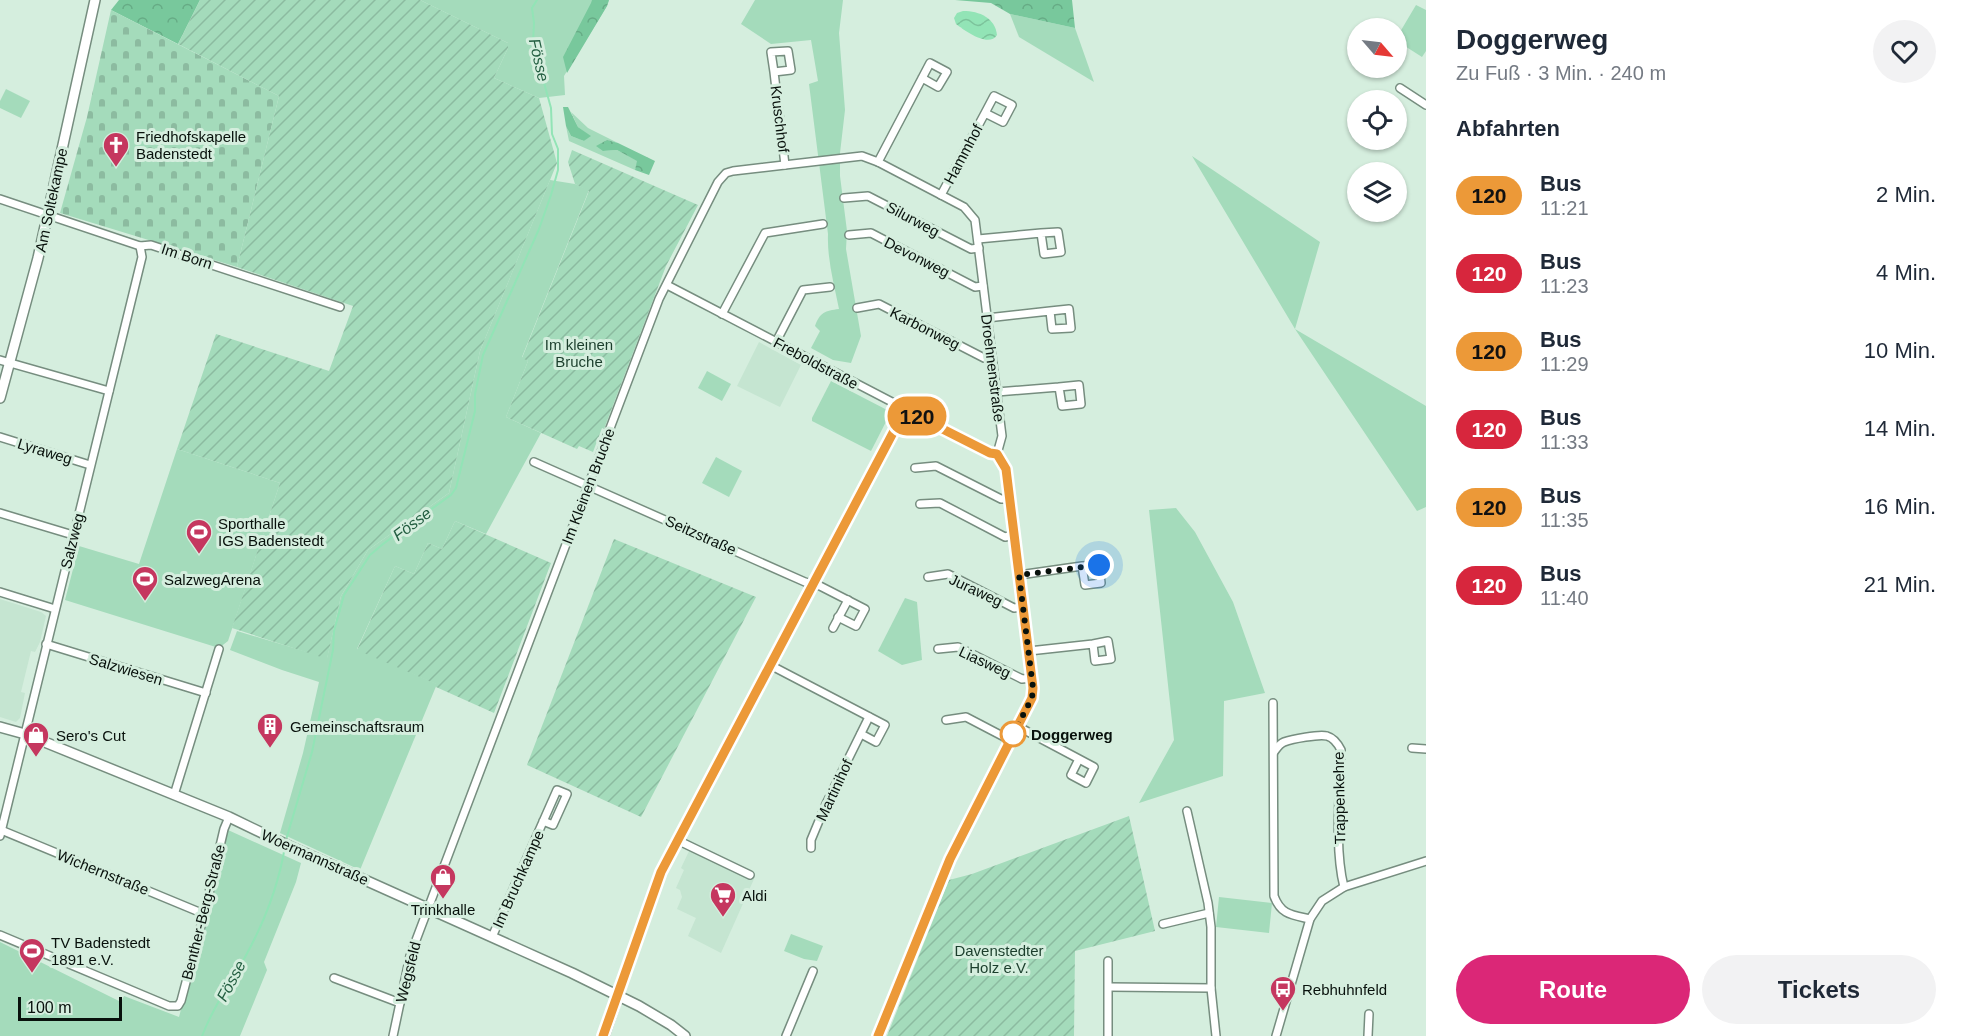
<!DOCTYPE html>
<html lang="de">
<meta charset="utf-8">
<style>
:root{--surface:#fff;--page:#f2f2f3;--text:#1f2937;--muted:#747a83;--accent:#db2777}
body{margin:0;font-family:Helvetica,sans-serif;background:var(--page);color:var(--text);height:100vh;display:flex;flex-direction:column;font-size:22px;white-space:nowrap}
*{box-sizing:border-box;margin:0}
p{font-size:20px;color:var(--muted)}
.icon{flex:none;width:33px;height:33px;fill:none;stroke:currentColor;stroke-width:2;stroke-linecap:round;stroke-linejoin:round}
.map{position:relative;flex:1;overflow:hidden}
.panel{display:flex;flex-direction:column;background:var(--surface);width:540px}
.panel>*{flex:none}
.badge{padding:0 12px;border-radius:20px;font-size:21px;line-height:39px}
.needle{width:39px;rotate:118deg}
.fabs{position:absolute;left:1347px;top:18px;display:grid;gap:12px}
.fabs a{display:grid;place-items:center;width:60px;height:60px;border-radius:50%;background:var(--surface);box-shadow:0 2px 4px #0004;font-size:30px}
.scale{position:absolute;left:18px;bottom:15px;width:104px;box-sizing:border-box;padding-left:6px;border:3px solid #08110c;border-top:0;font-size:16px;line-height:21px;white-space:nowrap;color:#08110c;-webkit-text-stroke:4px #d5eede;paint-order:stroke}
.you{position:absolute;width:30px;height:30px;margin:-15px;border:4px solid #fff;border-radius:50%;background:#1a73e8;box-shadow:0 0 0 9px #1a73e833}
.map>.badge{position:absolute;translate:-50% -50%;box-shadow:0 0 0 3px #fff}
h2{padding:0 30px;font-size:22px;line-height:54px}
.round{display:grid;place-items:center;flex:none;width:63px;height:63px;border-radius:32px;background:var(--page)}
.summary{display:flex;align-items:center;justify-content:space-between;height:102px;padding:0 30px}
h1{font-size:28px;font-weight:700;line-height:45px}
.cta{display:flex;gap:12px;margin-top:auto;padding:12px 30px}
.cta a{flex:1;height:69px;border-radius:36px;background:var(--accent);color:#fff;font-size:24px;font-weight:700;line-height:69px;text-align:center}
.cta a+a{background:var(--page);color:var(--text)}
ul{padding:0;list-style:none}
li{display:flex;align-items:center;gap:18px;height:78px;padding:0 30px}
li div{flex:1}
li b{display:block;font-size:22px}
li em{font-style:normal}
li .badge{min-width:66px;font-weight:700;text-align:center}
main{display:flex;flex:1;min-height:0}
.map>svg:first-child{display:block}
.built{fill:#c5e5d1}
.green{fill:#a4dbbb}
.forest{fill:url(#forest-crowns)}
.cemetery{fill:url(#cemetery-stones)}
.garden{fill:url(#garden-furrows)}
.water{fill:url(#water-waves)}
.lines{fill:none;stroke-linecap:round;stroke-linejoin:round}
.stream{stroke:#92e4b6;stroke-width:2}
.minor-casing{stroke:#768d7f;stroke-width:10}
.tertiary-casing{stroke:#768d7f;stroke-width:12}
.minor{stroke:#fff;stroke-width:7}
.tertiary{stroke:#fff;stroke-width:9}
.line-casing{stroke:#fff;stroke-width:14}
.line{stroke:#ec9938;stroke-width:9}
.walk{stroke:#08110c;stroke-width:6;stroke-dasharray:0 10.8}
.stop-dot{fill:#fff;stroke:#ec9938;stroke-width:3}
.labels{text-anchor:middle;dominant-baseline:central;stroke-width:6;stroke-linejoin:round;paint-order:stroke}
.street-label{font-size:15px;fill:#08110c;stroke:#d5eede}
.poi-label{font-size:15px;fill:#08110c;stroke:#d5eede;text-anchor:start}
.park-label{font-size:15px;fill:#1b3e2c;stroke:#d5eede}
.stop-label{font-size:15px;font-weight:bold;fill:#08110c;stroke:#d5eede;text-anchor:start}
.water-label{font-size:16px;font-style:italic;fill:#235e41;stroke:#d5eede}
</style>
<main>
<div class="map">
<svg width="1426" height="1036" viewBox="0 0 1426 1036">
<defs>
<pattern id="forest-crowns" width="20" height="18" patternUnits="userSpaceOnUse" patternTransform="scale(1.5)"><rect width="20" height="18" fill="#78c89c"/><path d="M2 6a3 3 0 1 1 6 0M12 15a3 3 0 1 1 6 0" fill="none" stroke="#66ab85"/></pattern>
<pattern id="cemetery-stones" width="16" height="16" patternUnits="userSpaceOnUse" patternTransform="scale(1.5)"><rect width="16" height="16" fill="#a4dbbb"/><path d="M2 7V4a2 2 0 0 1 4 0v3zM10 15v-3a2 2 0 0 1 4 0v3z" fill="#8cbba0"/></pattern>
<pattern id="garden-furrows" width="10" height="10" patternUnits="userSpaceOnUse" patternTransform="scale(1.5)"><rect width="10" height="10" fill="#a4dbbb"/><path d="M-1 1l2-2M0 10L10 0M9 11l2-2" fill="none" stroke="#8cbba0"/></pattern>
<pattern id="water-waves" width="16" height="10" patternUnits="userSpaceOnUse" patternTransform="scale(1.5)"><rect width="16" height="10" fill="#92e4b6"/><path d="M0 5q4-4 8 0t8 0" fill="none" stroke="#7cc39b"/></pattern>
</defs>
<rect width="100%" height="100%" fill="#d5eede"/>
<g class="built">
<polygon points="759,342 801,365 780,407 737,386"/>
<polygon points="0,599 41,612 46,616 40,642 35,652 31,651 21,692 25,693 20,718 16,722 0,717"/>
<polygon points="690,849 754,879 721,953 688,936 696,918 677,909 682,897 680,890 676,888 684,870 681,868"/>
</g>
<g class="green">
<polygon points="420,0 609,0 607,6 564,76 565,95 539,98 494,78 508,48 508,43"/>
<path d="M 755,0 L 843,0 L 839,33 L 845,110 L 840,153 L 840,176 L 847,231 L 846,249 L 861,336 L 851,363 L 833,360 L 811,348 L 820,331 L 815,326 C 820,312 825,311 839,309 C 834,284 827,259 828,234 L 809,84 L 818,81 L 811,40 L 771,44 L 741,24 Z"/>
<polygon points="1416,5 1426,10 1426,51 1422,57 1397,41 1397,37"/>
<polygon points="1010,14 1075,28 1094,82 1019,37"/>
<polygon points="6,89 30,101 21,118 0,108 0,101"/>
<polygon points="571,112 588,128 618,143 606,140 603,151 617,150 638,161 635,170 569,141 566,126 571,136 584,141 590,136 578,127"/>
<polygon points="1192,156 1320,242 1295,329 1426,406 1426,507 1417,511 1295,329"/>
<polygon points="550,180 575,184 589,190 522,357 528,361 506,417 541,433 486,534 455,521 442,549 428,543 414,574 395,566 357,649 437,684 360,870 280,833 303,753 319,682 282,670 230,650 237,631 327,658 341,596 368,550 449,493 480,351"/>
<polygon points="707,371 731,384 722,401 698,388"/>
<polygon points="831,381 891,412 871,451 812,421 812,418"/>
<polygon points="177,449 280,483 228,641 219,648 65,600 79,546 139,564"/>
<polygon points="716,457 742,471 729,497 702,483"/>
<polygon points="1176,508 1195,532 1233,602 1265,693 1224,701 1223,776 1139,803 1174,740 1149,510"/>
<polygon points="905,598 917,602 922,660 902,665 878,651"/>
<polygon points="228,830 301,863 296,882 264,962 267,970 240,1036 0,1036 0,942 121,1002 124,996 179,1017"/>
<polygon points="1219,897 1272,903 1269,933 1216,927"/>
<polygon points="791,934 823,946 817,961 804,959 784,951"/>
</g>
<g class="forest">
<polygon points="119,0 200,0 178,44 111,10"/>
<polygon points="592,0 609,0 607,6 567,73 563,57 591,3"/>
<polygon points="955,0 1072,0 1075,28 1010,14 991,3"/>
<polygon points="563,107 568,107 578,127 591,136 584,141 571,136 566,126"/>
<polygon points="607,140 618,143 655,161 649,175 635,170 637,161 617,150 603,151 596,146"/>
</g>
<polygon class="cemetery" points="111,10 279,96 237,267 60,213 87,117"/>
<g class="garden">
<polygon points="200,0 420,0 508,43 508,48 494,78 539,98 557,163 480,351 449,493 368,550 341,596 327,659 232,628 280,483 177,449 216,334 329,371 353,306 237,267 279,96 178,44"/>
<polygon points="572,150 698,205 666,266 604,429 602,428 593,452 579,446 577,449 506,417 528,361 522,358 589,191 575,184 568,162"/>
<polygon points="455,521 551,563 494,713 436,687 436,684 357,650 395,566 414,574 428,543 442,549"/>
<polygon points="614,539 756,597 641,817 527,765"/>
<polygon points="1129,816 1155,931 1075,951 1074,1036 887,1036 949,880 972,874"/>
</g>
<path class="water" d="M 963,11 C 980,11 995,18 997,35 C 989,48 965,31 956,24 L 954,18 L 957,13 Z"/>
<g class="lines">
<g class="stream">
<polyline points="286,840 312,752 333,650 334,631 344,595 370,555 383,544 451,495 456,488 475,411 475,394 483,355 539,229 551,195 558,170 558,149 552,134 551,108 533,43 534,23 532,8 537,0"/>
<path d="M 202,1036 C 213,1008 229,984 244,959 C 263,925 279,884 285,846"/>
</g>
<g class="minor-casing">
<g id="minor">
<polyline points="774,72 771,52 788,51 791,70 774,72 785,165"/>
<polyline points="1400,88 1426,105"/>
<polyline points="878,162 930,63 947,72 938,87 922,78"/>
<polyline points="941,195 985,113 1003,122 1012,105 994,96 985,113"/>
<polyline points="844,198 868,196 971,249 979,248"/>
<polyline points="0,199 140,246 151,245 340,307"/>
<polyline points="849,235 871,233 975,287 983,286"/>
<polyline points="978,239 1041,233 1044,254 1061,252 1058,232 1041,233"/>
<polyline points="667,285 990,453 997,454"/>
<polyline points="857,308 879,304 984,358 992,357"/>
<polyline points="722,314 765,233 823,224"/>
<polyline points="987,318 1050,311 1052,329 1071,328 1069,309 1050,311"/>
<polyline points="776,342 803,290 830,287"/>
<polyline points="0,360 109,391"/>
<polyline points="997,392 1059,387 1062,406 1081,404 1079,385 1059,387"/>
<polyline points="0,437 90,465"/>
<polyline points="534,462 805,582 820,586 865,609 856,626 838,617"/>
<polyline points="915,468 936,466 1001,499 1009,499"/>
<polyline points="920,504 940,503 1005,537 1014,535"/>
<polyline points="0,513 73,535"/>
<polyline points="1019,575 1082,566 1085,585 1101,583 1099,565 1082,566"/>
<polyline points="928,577 948,574 1014,608 1023,607"/>
<polyline points="0,592 55,609"/>
<polyline points="833,628 848,600"/>
<polyline points="46,644 206,693"/>
<polyline points="938,649 958,647 1022,679 1032,678"/>
<polyline points="1029,651 1093,644 1095,661 1111,659 1108,641 1093,644"/>
<polyline points="770,665 885,725 876,742 861,734"/>
<path d="M 1273,703 L 1274,896 C 1281,915 1292,915 1310,919"/>
<polyline points="946,720 966,717 1010,740"/>
<polyline points="1017,726 1079,759 1071,775 1086,783 1094,767 1079,759"/>
<polyline points="1412,748 1426,749"/>
<path d="M 1274,752 C 1277,748 1279,744 1284,742 C 1292,739 1319,734 1327,736 C 1334,738 1338,744 1341,750 C 1340,791 1334,848 1344,887"/>
<polyline points="174,795 219,649"/>
<polyline points="1187,811 1208,903 1211,927 1211,988 1216,1036"/>
<polyline points="1,830 204,914"/>
<polyline points="0,836 142,257 140,246"/>
<polyline points="677,840 750,875"/>
<polyline points="811,848 811,840 826,804 869,717"/>
<polyline points="1163,924 1209,913"/>
<polyline points="0,935 169,1006 178,1006 181,1001 204,914 224,829 229,817"/>
<polyline points="492,937 557,790 567,794 553,825 543,821"/>
<polyline points="334,978 400,1003"/>
<polyline points="1109,987 1211,988"/>
<polyline points="618,995 661,872 671,853 905,410"/>
<polyline points="393,1036 410,956 659,299 718,182 726,173 733,171 862,156 878,162 964,207 975,220 1002,436 997,454"/>
<polyline points="786,1036 813,971"/>
<polyline points="878,1036 950,859 1032,698 1032,678 1006,469 997,454"/>
<polyline points="1108,1036 1108,961"/>
<polyline points="1276,1036 1310,919 1322,901 1344,887 1426,861"/>
<polyline points="1368,1036 1369,1014"/>
</g>
</g>
<g class="tertiary-casing">
<g id="tertiary">
<polyline points="0,398 38,258 95,0"/>
<polyline points="0,727 25,734 229,817 289,846 572,973 639,1006 671,1025 685,1036"/>
<polyline points="604,1036 618,995"/>
</g>
</g>
<use href="#minor" class="minor"/>
<use href="#tertiary" class="tertiary"/>
</g>
<g class="lines">
<g class="line-casing">
<polyline id="line" points="603,1036 661,872 905,410 990,453 997,454 1006,469 1033,688 1032,698 950,859 878,1036"/>
</g>
<use href="#line" class="line"/>
<polyline class="walk" points="1013,734 1032,698 1033,688 1019,575 1099,565"/>
</g>
<defs>
<g id="church-pin" transform="scale(1.35)"><path d="M0 17L-7.5 6A9.5 9.5 0 1 1 7.5 6Z" fill="#c5375f" stroke="#d5eede"/><path d="M-1.2-6h2.4v3.5h3.3v2.4h-3.3V6h-2.4V-.1h-3.3v-2.4h3.3Z" fill="#fff"/></g>
<g id="stadium-pin" transform="scale(1.35)"><path d="M0 17L-7.5 6A9.5 9.5 0 1 1 7.5 6Z" fill="#c5375f" stroke="#d5eede"/><path d="M0-5a6.5 5 0 1 0 0 10a6.5 5 0 1 0 0-10ZM-3.5-1.8h7v3.6h-7Z" fill="#fff"/></g>
<g id="building-pin" transform="scale(1.35)"><path d="M0 17L-7.5 6A9.5 9.5 0 1 1 7.5 6Z" fill="#c5375f" stroke="#d5eede"/><path d="M-4-6H4V6H1V3H-1V6H-4ZM-2.5-4.3h1.7v1.8h-1.7ZM.8-4.3h1.7v1.8H.8ZM-2.5-1h1.7V.8h-1.7ZM.8-1h1.7V.8H.8Z" fill="#fff"/></g>
<g id="shop-pin" transform="scale(1.35)"><path d="M0 17L-7.5 6A9.5 9.5 0 1 1 7.5 6Z" fill="#c5375f" stroke="#d5eede"/><path d="M-5-2.5h2.3a2.7 3.5 0 0 1 5.4 0H5L5.5 6h-11ZM-1.5-2.5h3a1.5 2.3 0 0 0-3 0Z" fill="#fff"/></g>
<g id="supermarket-pin" transform="scale(1.35)"><path d="M0 17L-7.5 6A9.5 9.5 0 1 1 7.5 6Z" fill="#c5375f" stroke="#d5eede"/><path d="M-6-5.5h2.5l.6 2H6L4.5 2H-2.5L-4.4-4H-6ZM-1.5 3.2a1.3 1.3 0 1 0 .1 0ZM3 3.2a1.3 1.3 0 1 0 .1 0Z" fill="#fff"/></g>
<g id="bus-pin" transform="scale(1.35)"><path d="M0 17L-7.5 6A9.5 9.5 0 1 1 7.5 6Z" fill="#c5375f" stroke="#d5eede"/><path d="M-5-6H5V4H4V6H2V4H-2V6H-4V4H-5ZM-3.5-4V0h7V-4ZM-3.5 1.2v1.5H-2V1.2ZM2 1.2v1.5H3.5V1.2Z" fill="#fff"/></g>
</defs>
<g fill-rule="evenodd">
<use href="#church-pin" x="116" y="145"/>
<use href="#stadium-pin" x="199" y="532"/>
<use href="#stadium-pin" x="145" y="579"/>
<use href="#building-pin" x="270" y="726"/>
<use href="#shop-pin" x="36" y="735"/>
<use href="#shop-pin" x="443" y="877"/>
<use href="#supermarket-pin" x="723" y="895"/>
<use href="#stadium-pin" x="32" y="951"/>
<use href="#bus-pin" x="1283" y="989"/>
</g>
<circle class="stop-dot" cx="1013" cy="734" r="12"/>
<g class="labels">
<g class="street-label">
<text transform="translate(780 119) rotate(83)">Kruschhof</text>
<text transform="translate(963 154) rotate(-62)">Hammhof</text>
<text transform="translate(51 200) rotate(-78)">Am Soltekampe</text>
<text transform="translate(913 219) rotate(28)">Silurweg</text>
<text transform="translate(187 256) rotate(18)">Im Born</text>
<text transform="translate(917 257) rotate(27)">Devonweg</text>
<text transform="translate(925 328) rotate(27)">Karbonweg</text>
<text transform="translate(816 363) rotate(28)">Freboldstraße</text>
<text transform="translate(993 368) rotate(83)">Droehnenstraße</text>
<text transform="translate(45 451) rotate(17)">Lyraweg</text>
<text transform="translate(588 486) rotate(-69)">Im Kleinen Bruche</text>
<text transform="translate(701 535) rotate(24)">Seitzstraße</text>
<text transform="translate(72 541) rotate(-76)">Salzweg</text>
<text transform="translate(976 590) rotate(25)">Juraweg</text>
<text transform="translate(985 662) rotate(25)">Liasweg</text>
<text transform="translate(126 669) rotate(17)">Salzwiesen</text>
<text transform="translate(834 790) rotate(-65)">Martinihof</text>
<text transform="translate(1339 798) rotate(-91)">Trappenkehre</text>
<text transform="translate(315 857) rotate(24)">Woermannstraße</text>
<text transform="translate(103 872) rotate(22)">Wichernstraße</text>
<text transform="translate(518 879) rotate(-66)">Im Bruchkampe</text>
<text transform="translate(203 912) rotate(-76)">Benther-Berg-Straße</text>
<text transform="translate(408 972) rotate(-76)">Wegsfeld</text>
</g>
<g class="poi-label">
<text x="136" y="136">Friedhofskapelle<tspan x="136" dy="17">Badenstedt</tspan></text>
<text x="218" y="523">Sporthalle<tspan x="218" dy="17">IGS Badenstedt</tspan></text>
<text x="164" y="579">SalzwegArena</text>
<text x="290" y="726">Gemeinschaftsraum</text>
<text x="56" y="735">Sero's Cut</text>
<text x="742" y="895">Aldi</text>
<text x="443" y="909" text-anchor="middle">Trinkhalle</text>
<text x="51" y="942">TV Badenstedt<tspan x="51" dy="17">1891 e.V.</tspan></text>
<text x="1302" y="989">Rebhuhnfeld</text>
</g>
<g class="park-label">
<text x="579" y="344">Im kleinen<tspan x="579" dy="17">Bruche</tspan></text>
<text x="999" y="950">Davenstedter<tspan x="999" dy="17">Holz e.V.</tspan></text>
</g>
<g class="stop-label">
<text x="1031" y="734">Doggerweg</text>
</g>
<g class="water-label">
<text transform="translate(539 60) rotate(77)">Fösse</text>
<text transform="translate(412 524) rotate(-37)">Fösse</text>
<text transform="translate(231 981) rotate(-62)">Fösse</text>
</g>
</g>
</svg>
<div class="fabs">
<a><svg class="needle" viewBox="-14 -14 28 28"><path d="M0-13l5 13h-10z" fill="#e53935"/><path d="M0 13l5-13h-10z" fill="#747a83"/></svg></a>
<a><svg class="icon" aria-label="locate" viewBox="0 0 24 24"><circle cx="12" cy="12" r="6"/><path d="M12 2v4M12 18v4M2 12h4M18 12h4"/></svg></a>
<a><svg class="icon" aria-label="layers" viewBox="0 0 24 24"><path d="M12 4l9 5-9 5-9-5zM3 14l9 5 9-5"/></svg></a>
</div>
<div class="scale">100 m</div>
<div class="you" style="left:1099px;top:565px"></div>
<b class="badge" style="left:917px;top:416px;background:#ec9938;color:#111">120</b>
</div>
<section class="panel">
<div class="summary"><div><h1>Doggerweg</h1><p>Zu Fuß · 3 Min. · 240 m</p></div><a class="round"><svg class="icon" aria-label="heart" viewBox="0 0 24 24"><path d="M12 20l-8-8c-3-5 5-10 8-4 3-6 11-1 8 4z"/></svg></a></div>
<h2>Abfahrten</h2>
<ul>
<li><span class="badge" style="background:#ec9938;color:#111">120</span><div><b>Bus</b><p>11:21</p></div><em>2 Min.</em></li>
<li><span class="badge" style="background:#d7263d;color:#fff">120</span><div><b>Bus</b><p>11:23</p></div><em>4 Min.</em></li>
<li><span class="badge" style="background:#ec9938;color:#111">120</span><div><b>Bus</b><p>11:29</p></div><em>10 Min.</em></li>
<li><span class="badge" style="background:#d7263d;color:#fff">120</span><div><b>Bus</b><p>11:33</p></div><em>14 Min.</em></li>
<li><span class="badge" style="background:#ec9938;color:#111">120</span><div><b>Bus</b><p>11:35</p></div><em>16 Min.</em></li>
<li><span class="badge" style="background:#d7263d;color:#fff">120</span><div><b>Bus</b><p>11:40</p></div><em>21 Min.</em></li>
</ul>
<div class="cta"><a>Route</a><a>Tickets</a></div>
</section>
</main>
